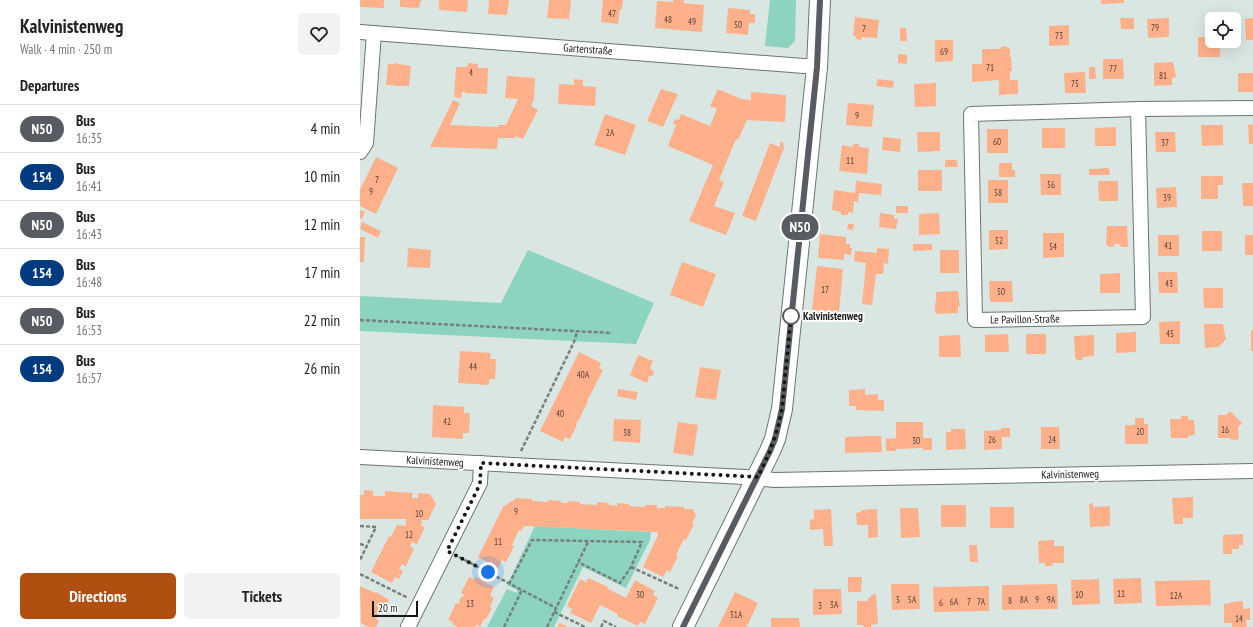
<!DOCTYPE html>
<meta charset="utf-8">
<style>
:root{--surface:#fff;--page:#f2f2f2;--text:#222;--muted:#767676;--line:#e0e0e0;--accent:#b04f10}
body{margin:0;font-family:"PT Sans Narrow",sans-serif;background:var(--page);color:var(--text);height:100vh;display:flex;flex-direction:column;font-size:15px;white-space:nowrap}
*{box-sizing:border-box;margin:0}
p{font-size:13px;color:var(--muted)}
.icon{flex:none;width:22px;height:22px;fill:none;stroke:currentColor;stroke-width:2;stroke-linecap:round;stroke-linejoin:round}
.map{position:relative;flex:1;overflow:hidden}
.details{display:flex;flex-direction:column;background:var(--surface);width:360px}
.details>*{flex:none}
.badge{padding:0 8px;border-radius:13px;font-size:14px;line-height:26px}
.fabs{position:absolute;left:845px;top:12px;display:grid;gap:8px}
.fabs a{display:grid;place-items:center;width:36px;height:36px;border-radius:6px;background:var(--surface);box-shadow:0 4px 16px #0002;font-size:20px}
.scale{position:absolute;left:12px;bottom:10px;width:46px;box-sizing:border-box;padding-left:4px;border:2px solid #141816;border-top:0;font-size:11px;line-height:14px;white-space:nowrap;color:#141816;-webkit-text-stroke:3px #fff;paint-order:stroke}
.you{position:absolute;width:20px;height:20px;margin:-10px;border:3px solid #fff;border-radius:50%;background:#1a73e8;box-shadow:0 0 0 6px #1a73e833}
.map>.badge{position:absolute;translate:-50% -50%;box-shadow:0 0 0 2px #fff}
h2{padding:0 20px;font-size:15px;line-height:36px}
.round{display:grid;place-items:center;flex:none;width:42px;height:42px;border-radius:6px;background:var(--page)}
.headline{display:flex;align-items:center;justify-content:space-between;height:68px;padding:0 20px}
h1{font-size:19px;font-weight:700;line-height:30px}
.primary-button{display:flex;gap:8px;margin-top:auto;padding:8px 20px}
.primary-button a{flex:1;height:46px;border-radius:6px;background:var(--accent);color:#fff;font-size:16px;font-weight:700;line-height:46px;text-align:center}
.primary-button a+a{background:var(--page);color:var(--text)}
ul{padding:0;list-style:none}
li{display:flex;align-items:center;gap:12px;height:48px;padding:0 20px;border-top:1px solid var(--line)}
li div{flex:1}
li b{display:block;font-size:15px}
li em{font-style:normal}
li .badge{min-width:44px;font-weight:700;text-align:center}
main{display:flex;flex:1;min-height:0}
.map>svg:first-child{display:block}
.green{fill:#8cd4c0}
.building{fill:#feb08b}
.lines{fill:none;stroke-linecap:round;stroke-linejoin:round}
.street-casing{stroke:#6b7572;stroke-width:16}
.secondary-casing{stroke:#6b7572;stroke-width:22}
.path{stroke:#78807d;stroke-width:2.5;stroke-dasharray:4 2;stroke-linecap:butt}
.street{stroke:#fff;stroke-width:14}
.secondary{stroke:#fff;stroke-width:20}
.line-casing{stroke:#fff;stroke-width:9}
.line{stroke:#595b62;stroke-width:6}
.walk{stroke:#141816;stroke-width:4;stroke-dasharray:0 7.2}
.stop-dot{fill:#fff;stroke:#595b62;stroke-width:2}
.labels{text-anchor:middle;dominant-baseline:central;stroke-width:4;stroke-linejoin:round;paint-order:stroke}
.number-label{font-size:9px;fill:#4e3e33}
.street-label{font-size:11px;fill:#141816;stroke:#fff}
.stop-label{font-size:11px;font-weight:bold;fill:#141816;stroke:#fff;text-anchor:start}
</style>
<main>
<section class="details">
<div class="headline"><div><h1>Kalvinistenweg</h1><p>Walk · 4 min · 250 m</p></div><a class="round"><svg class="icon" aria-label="heart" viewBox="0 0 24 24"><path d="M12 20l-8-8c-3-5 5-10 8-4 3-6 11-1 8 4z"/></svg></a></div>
<h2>Departures</h2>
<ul>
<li><span class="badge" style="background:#595b62;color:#fff">N50</span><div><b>Bus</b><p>16:35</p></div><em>4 min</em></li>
<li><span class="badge" style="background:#003b80;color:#fff">154</span><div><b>Bus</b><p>16:41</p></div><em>10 min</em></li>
<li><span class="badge" style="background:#595b62;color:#fff">N50</span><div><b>Bus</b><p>16:43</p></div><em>12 min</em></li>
<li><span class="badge" style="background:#003b80;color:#fff">154</span><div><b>Bus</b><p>16:48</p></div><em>17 min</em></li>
<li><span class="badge" style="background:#595b62;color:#fff">N50</span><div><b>Bus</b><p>16:53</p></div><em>22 min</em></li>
<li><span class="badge" style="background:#003b80;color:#fff">154</span><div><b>Bus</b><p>16:57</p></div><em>26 min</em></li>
</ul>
<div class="primary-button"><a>Directions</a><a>Tickets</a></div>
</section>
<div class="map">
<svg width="893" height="627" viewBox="0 0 893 627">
<rect width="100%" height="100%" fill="#dae6e2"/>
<g class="green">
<polygon points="410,0 436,0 435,41 428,48 405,46"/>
<polygon points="168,250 294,303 276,344 0,331 0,296 141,303"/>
<polygon points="175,526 291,532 290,540 266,588 223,567 194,627 127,627 147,589 157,593 157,590 147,585"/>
</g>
<g class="building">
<polygon points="0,0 24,0 24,8 0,7"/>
<polygon points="40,0 62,0 60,2 59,8 40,7"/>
<polygon points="79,0 108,0 107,12 79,10"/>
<polygon points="129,0 149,0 147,15 128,14"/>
<polygon points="189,0 211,0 209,19 187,18"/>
<polygon points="243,0 263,0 262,9 260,9 258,24 241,22"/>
<polygon points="313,0 324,0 324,3 344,5 342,32 295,28 297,1 313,2"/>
<polygon points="741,0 764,0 764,3 741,4"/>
<polygon points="368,8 390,10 390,14 395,14 395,23 389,23 388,35 366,33"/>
<polygon points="495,17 519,20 517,38 502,37 501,40 496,39 496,36 493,36"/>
<polygon points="760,18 774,18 774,29 761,29"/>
<polygon points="809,18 809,37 788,38 787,19"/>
<polygon points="893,18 893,40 886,40 885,19"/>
<polygon points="709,25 709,45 689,46 689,26"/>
<polygon points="540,28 546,28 547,41 540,41"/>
<polygon points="838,37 852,37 852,41 860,41 860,57 838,57"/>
<polygon points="575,40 593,40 593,61 575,62"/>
<polygon points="645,46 650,49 650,57 651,57 652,71 650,71 650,80 658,80 658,94 639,95 639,80 612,82 612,64 622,64 622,49 639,49 642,47"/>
<polygon points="538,54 547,55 547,64 538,63"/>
<polygon points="743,59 763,59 764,79 743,79"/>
<polygon points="813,62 816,76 814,78 812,78 812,85 794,86 794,63"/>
<polygon points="34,63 51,66 49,86 34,86 34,85 26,85 28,64 34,64"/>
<polygon points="108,63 118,64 118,68 128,68 127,94 105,93 105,92 102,92 101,98 94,97 96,67 107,67"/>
<polygon points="729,67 735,67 736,79 729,79"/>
<polygon points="725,72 726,93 705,93 704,73"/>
<rect x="878" y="73" width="15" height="19"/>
<polygon points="147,76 175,78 174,100 171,106 178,110 163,139 156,136 155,138 138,138 137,149 70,147 93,100 100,103 90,125 138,127 138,125 146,125 158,99 145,98"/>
<polygon points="214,79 223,80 223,86 236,87 235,106 198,104 199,84 214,85"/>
<polygon points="518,79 534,81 533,88 516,86"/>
<polygon points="576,83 576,106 555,107 554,84"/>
<polygon points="301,89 318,94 303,127 287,121"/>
<polygon points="358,89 381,99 391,100 391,92 426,95 425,122 387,120 378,140 376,139 359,180 364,182 354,206 375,213 366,235 329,221 353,165 308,146 316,125 313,124 315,119 319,120 321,114 350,126 357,109 350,106"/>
<polygon points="488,103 514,105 512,127 486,125"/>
<polygon points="245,114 276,125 265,155 234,145"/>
<polygon points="893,124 893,144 889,144 888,125"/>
<polygon points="841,125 863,125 863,145 842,146"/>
<polygon points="756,127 756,146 735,146 735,128"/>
<rect x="682" y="128" width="23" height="20"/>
<rect x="627" y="129" width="21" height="24"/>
<polygon points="557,132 580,132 580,151 558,152"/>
<polygon points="795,132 815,132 816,152 796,152"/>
<polygon points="523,137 541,139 540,152 522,150"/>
<polygon points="420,142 423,142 424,148 396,221 382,216 410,143 420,147"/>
<polygon points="493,144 499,144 499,147 509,148 507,174 479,171 482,145 493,147"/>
<polygon points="16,157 38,168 16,214 0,206 0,190"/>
<polygon points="585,160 597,160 598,167 585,167"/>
<polygon points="639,163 652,163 652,170 655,170 655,177 639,177"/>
<polygon points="749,168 750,175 729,175 729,169"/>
<rect x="558" y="170" width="24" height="21"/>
<polygon points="680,174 701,174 701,195 681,195"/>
<polygon points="841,176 863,176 863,185 858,185 858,199 841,199"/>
<rect x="628" y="180" width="20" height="23"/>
<polygon points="496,181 522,184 521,195 499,193 498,202 494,201 493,213 488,212 488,215 481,215 481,212 472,210 474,190 495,193"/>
<polygon points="738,181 758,181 758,201 739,201"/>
<polygon points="882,183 893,183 893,206 883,206"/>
<polygon points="816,187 817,207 797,208 796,188"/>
<rect x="536" y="206" width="12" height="7"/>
<polygon points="0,210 5,212 2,219 0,218"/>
<polygon points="520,213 534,215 534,219 538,219 536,229 519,227"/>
<polygon points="579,213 580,234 559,235 559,214"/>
<polygon points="2,222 21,231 18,238 0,229"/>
<polygon points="488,224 494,224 493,230 487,229"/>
<polygon points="747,226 767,226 768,247 761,247 759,244 755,244 753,247 749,247 746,244"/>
<polygon points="629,230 648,230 648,249 629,250"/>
<rect x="842" y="231" width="20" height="20"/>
<polygon points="683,233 704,233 704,257 683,258"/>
<polygon points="460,234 486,237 486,244 490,244 490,248 492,248 491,255 484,254 484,260 458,258"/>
<rect x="798" y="235" width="21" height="21"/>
<rect x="885" y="235" width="8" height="20"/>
<polygon points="0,237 5,237 4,262 0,262"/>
<polygon points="553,244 572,244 572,250 553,251"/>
<polygon points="48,248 71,250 70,268 47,267"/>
<polygon points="517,248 529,249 528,264 524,263 523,274 516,274 512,305 502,304 506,263 494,261 495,251 517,253"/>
<rect x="580" y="250" width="19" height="23"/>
<polygon points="322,262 356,274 343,307 310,295"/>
<polygon points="457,266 483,269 479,312 452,310"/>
<polygon points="798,272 817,272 818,293 799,293"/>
<polygon points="760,273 760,293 740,293 740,274"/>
<polygon points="629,281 652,281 653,302 630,302"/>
<polygon points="843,288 863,288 863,308 844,308"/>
<polygon points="598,291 600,306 598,306 598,313 577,314 575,310 575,303 576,302 576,292"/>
<polygon points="820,321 820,344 800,344 799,322"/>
<polygon points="844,324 863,324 866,340 864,340 864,342 858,347 845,348"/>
<rect x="891" y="330" width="2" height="21"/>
<polygon points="776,332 776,352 756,353 756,333"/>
<polygon points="648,334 649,352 625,352 625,335"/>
<rect x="666" y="334" width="20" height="20"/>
<polygon points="600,335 601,357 579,357 579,336"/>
<polygon points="734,335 734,356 723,357 722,360 717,360 715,357 714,336"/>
<polygon points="100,351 131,353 130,359 136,359 135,379 129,379 129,385 98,383"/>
<polygon points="219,352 241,363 239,368 243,370 227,401 228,401 222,413 219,420 218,420 216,425 217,425 210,439 205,437 203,442 180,431"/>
<polygon points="278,355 293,361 290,368 294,372 293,376 289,376 287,383 270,375"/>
<polygon points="340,367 361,370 356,400 335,397"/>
<polygon points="258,389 278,392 276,400 257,396"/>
<polygon points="505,389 505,395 518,394 518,400 524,400 524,411 496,410 496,406 489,406 489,390"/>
<polygon points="73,405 104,407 104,413 110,413 109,433 103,433 103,439 72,437"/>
<polygon points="870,411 882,423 878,427 879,439 876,440 870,439 870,438 858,438 858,415 866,415"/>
<polygon points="821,416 828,416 828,420 834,420 835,435 828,436 828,438 811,438 810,419 821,419"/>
<polygon points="775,418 784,418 784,424 788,424 788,444 765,444 765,425 775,425"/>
<polygon points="254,419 281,420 280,443 253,441"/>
<polygon points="318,422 338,425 333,456 313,453"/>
<polygon points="536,422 563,422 563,438 572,438 572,450 563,450 563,448 536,449 536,451 526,451 526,439 536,438"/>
<polygon points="681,427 699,427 700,449 681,449"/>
<polygon points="641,428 650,428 650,437 642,437 642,449 624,450 624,431 641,430"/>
<polygon points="591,429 605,429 606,449 586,450 586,432 591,432"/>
<polygon points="510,436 521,436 522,452 485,453 485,437"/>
<polygon points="4,490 13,491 13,496 25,496 25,491 53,493 52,498 58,498 58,493 70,494 76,504 68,520 62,520 61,526 65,527 57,544 52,542 50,546 54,549 46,566 42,564 39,569 43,571 39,579 35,577 32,583 11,572 29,536 31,537 37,525 46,526 46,519 0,519 0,495 4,495"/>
<polygon points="833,497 833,518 823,518 823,524 814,524 812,498"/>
<polygon points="155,498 172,499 172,501 188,502 188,500 201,501 201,503 208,503 209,501 220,502 220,504 237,505 237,502 249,503 249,505 257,506 257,503 269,504 269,506 285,507 285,505 297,505 297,508 305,508 305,506 324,507 324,509 333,509 336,515 332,523 334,524 326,540 324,539 316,555 318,556 310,572 307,570 303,577 283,567 298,535 297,532 166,526 163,527 161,531 159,530 152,545 154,546 146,562 142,560 138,568 118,557 144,505 146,506 148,503 152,501 155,500"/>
<polygon points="733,503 733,507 750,506 750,526 730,527 729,504"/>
<rect x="581" y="505" width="25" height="22"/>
<rect x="630" y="507" width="24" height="21"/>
<polygon points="540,508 558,508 560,537 541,538"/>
<polygon points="471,509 473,546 464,546 463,529 450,530 450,520 454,519 454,510"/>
<polygon points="517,509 518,537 508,538 508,525 497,525 496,513 501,512 501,510"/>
<polygon points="883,534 883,545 879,545 879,549 872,549 872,554 863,554 863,535"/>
<polygon points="694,540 694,546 704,546 704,563 692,563 693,566 685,566 685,563 679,563 678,541"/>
<polygon points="609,545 617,545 618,562 610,562"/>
<polygon points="109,577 114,579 115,577 134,587 130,596 134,598 130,607 132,608 126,619 124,619 120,627 116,625 115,627 97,627 92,624 93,622 88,620 96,603 99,604 100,602 99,601 101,597 103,597 104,595 101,593"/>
<polygon points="488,577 502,577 501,592 488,592"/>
<polygon points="228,578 248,587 248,589 266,598 275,580 295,591 293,595 298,598 285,624 280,622 278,626 257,616 258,614 240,605 231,623 210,613 212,609 207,606 220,579 226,582"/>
<polygon points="781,578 782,603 754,604 753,579"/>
<polygon points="739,579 740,604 712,605 711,580"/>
<polygon points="850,580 851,605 796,606 795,581"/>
<polygon points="531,584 559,584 560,609 532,610"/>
<polygon points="697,584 698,609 642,610 642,585"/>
<polygon points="0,586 15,593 16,592 29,600 25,609 22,607 16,619 19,621 16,627 8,627 1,623"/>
<polygon points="629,586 629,611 574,612 573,587"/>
<polygon points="453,589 481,589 482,614 453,615"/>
<polygon points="375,592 398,603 387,626 386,627 358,627"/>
<polygon points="516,594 518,624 511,625 511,627 504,627 503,625 497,625 497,601 508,601 508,599 512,595"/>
<polygon points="883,601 883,609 890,608 890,620 886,620 887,627 872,627 872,623 864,623 864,604 871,603 871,602"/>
<polygon points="411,618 439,618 440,627 411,627"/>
<polygon points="200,623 208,627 197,627"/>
</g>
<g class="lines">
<g class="street-casing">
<g id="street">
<polyline points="0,32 457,67"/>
<polyline points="778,109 783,317 615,320 611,114 778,109 893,108"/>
<polyline points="0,152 6,143 14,33"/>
<polyline points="0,457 385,477 414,480 893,471"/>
<polyline points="48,627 120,483 121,463"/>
</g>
</g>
<g class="secondary-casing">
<polyline id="secondary" points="323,627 410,451 415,439 422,409 457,67 460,0"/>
</g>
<g class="path">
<polyline points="0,320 252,333"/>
<polyline points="161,451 214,342 217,332"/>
<polyline points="0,526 16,527 0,560"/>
<polyline points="0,544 7,546"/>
<polyline points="99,557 196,608"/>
<polyline points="271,567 319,589"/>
<polyline points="0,574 48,598"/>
<polyline points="149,584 172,540 282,542 271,567 260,583 218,562"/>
<polyline points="194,612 225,627"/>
<polyline points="144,627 162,590"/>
<polyline points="187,627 228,542"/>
<polyline points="241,627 244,621 256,627"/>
</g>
<use href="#street" class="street"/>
<use href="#secondary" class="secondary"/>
</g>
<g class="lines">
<g class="line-casing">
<polyline id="line" points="323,627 410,451 415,439 422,409 457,67 460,0"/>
</g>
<use href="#line" class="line"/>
<polyline class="walk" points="128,572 87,551 120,484 121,463 398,477 410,451 418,427 422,409 431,316"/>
</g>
<circle class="stop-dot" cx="431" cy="316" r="8"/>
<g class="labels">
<g class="number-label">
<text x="252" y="13">47</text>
<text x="308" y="19">48</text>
<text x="332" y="21">49</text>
<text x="378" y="24">50</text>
<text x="795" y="27">79</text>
<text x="504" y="28">7</text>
<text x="699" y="35">73</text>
<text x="584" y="51">69</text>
<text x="630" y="67">71</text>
<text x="753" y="68">77</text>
<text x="111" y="72">4</text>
<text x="803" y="75">81</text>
<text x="715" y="83">75</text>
<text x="497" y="115">9</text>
<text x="250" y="132">2A</text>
<text x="637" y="141">60</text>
<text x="805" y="142">37</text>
<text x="490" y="160">11</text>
<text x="17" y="179">7</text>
<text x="691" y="184">56</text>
<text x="11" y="191">9</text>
<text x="638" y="192">58</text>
<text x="807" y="197">39</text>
<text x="639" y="240">52</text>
<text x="808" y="245">41</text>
<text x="693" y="246">54</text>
<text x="809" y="283">43</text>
<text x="465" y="289">17</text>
<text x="641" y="291">50</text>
<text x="810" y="333">45</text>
<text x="113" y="366">44</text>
<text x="223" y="374">40A</text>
<text x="200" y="413">40</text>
<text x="87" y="421">42</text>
<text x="865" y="429">16</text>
<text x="780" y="431">20</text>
<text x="267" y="432">38</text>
<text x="632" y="439">26</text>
<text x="692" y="439">24</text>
<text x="556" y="440">30</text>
<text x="156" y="511">9</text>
<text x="59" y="513">10</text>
<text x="49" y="534">12</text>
<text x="138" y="541">11</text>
<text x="761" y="593">11</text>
<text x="280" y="594">30</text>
<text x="719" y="594">10</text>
<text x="816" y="595">12A</text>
<text x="538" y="599">5</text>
<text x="552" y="599">5A</text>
<text x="664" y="599">8A</text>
<text x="677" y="599">9</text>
<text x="691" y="599">9A</text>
<text x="650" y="600">8</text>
<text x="594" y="601">6A</text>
<text x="609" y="601">7</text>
<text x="621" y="601">7A</text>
<text x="581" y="602">6</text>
<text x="110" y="603">13</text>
<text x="474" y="604">3A</text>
<text x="460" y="605">3</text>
<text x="376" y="614">31A</text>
<text x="879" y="618">14</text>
</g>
<g class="street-label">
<text transform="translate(228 49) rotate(4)">Gartenstraße</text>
<text transform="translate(665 319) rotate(-1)">Le Pavillon-Straße</text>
<text transform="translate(75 461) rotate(3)">Kalvinistenweg</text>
<text transform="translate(710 474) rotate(-1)">Kalvinistenweg</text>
</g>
<g class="stop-label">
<text x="443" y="316">Kalvinistenweg</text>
</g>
</g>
</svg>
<div class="fabs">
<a><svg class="icon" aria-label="locate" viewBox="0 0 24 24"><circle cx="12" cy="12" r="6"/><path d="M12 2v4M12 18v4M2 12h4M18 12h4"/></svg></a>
</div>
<div class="scale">20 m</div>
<div class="you" style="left:128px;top:572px"></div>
<b class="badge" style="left:440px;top:227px;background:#595b62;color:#fff">N50</b>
</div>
</main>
